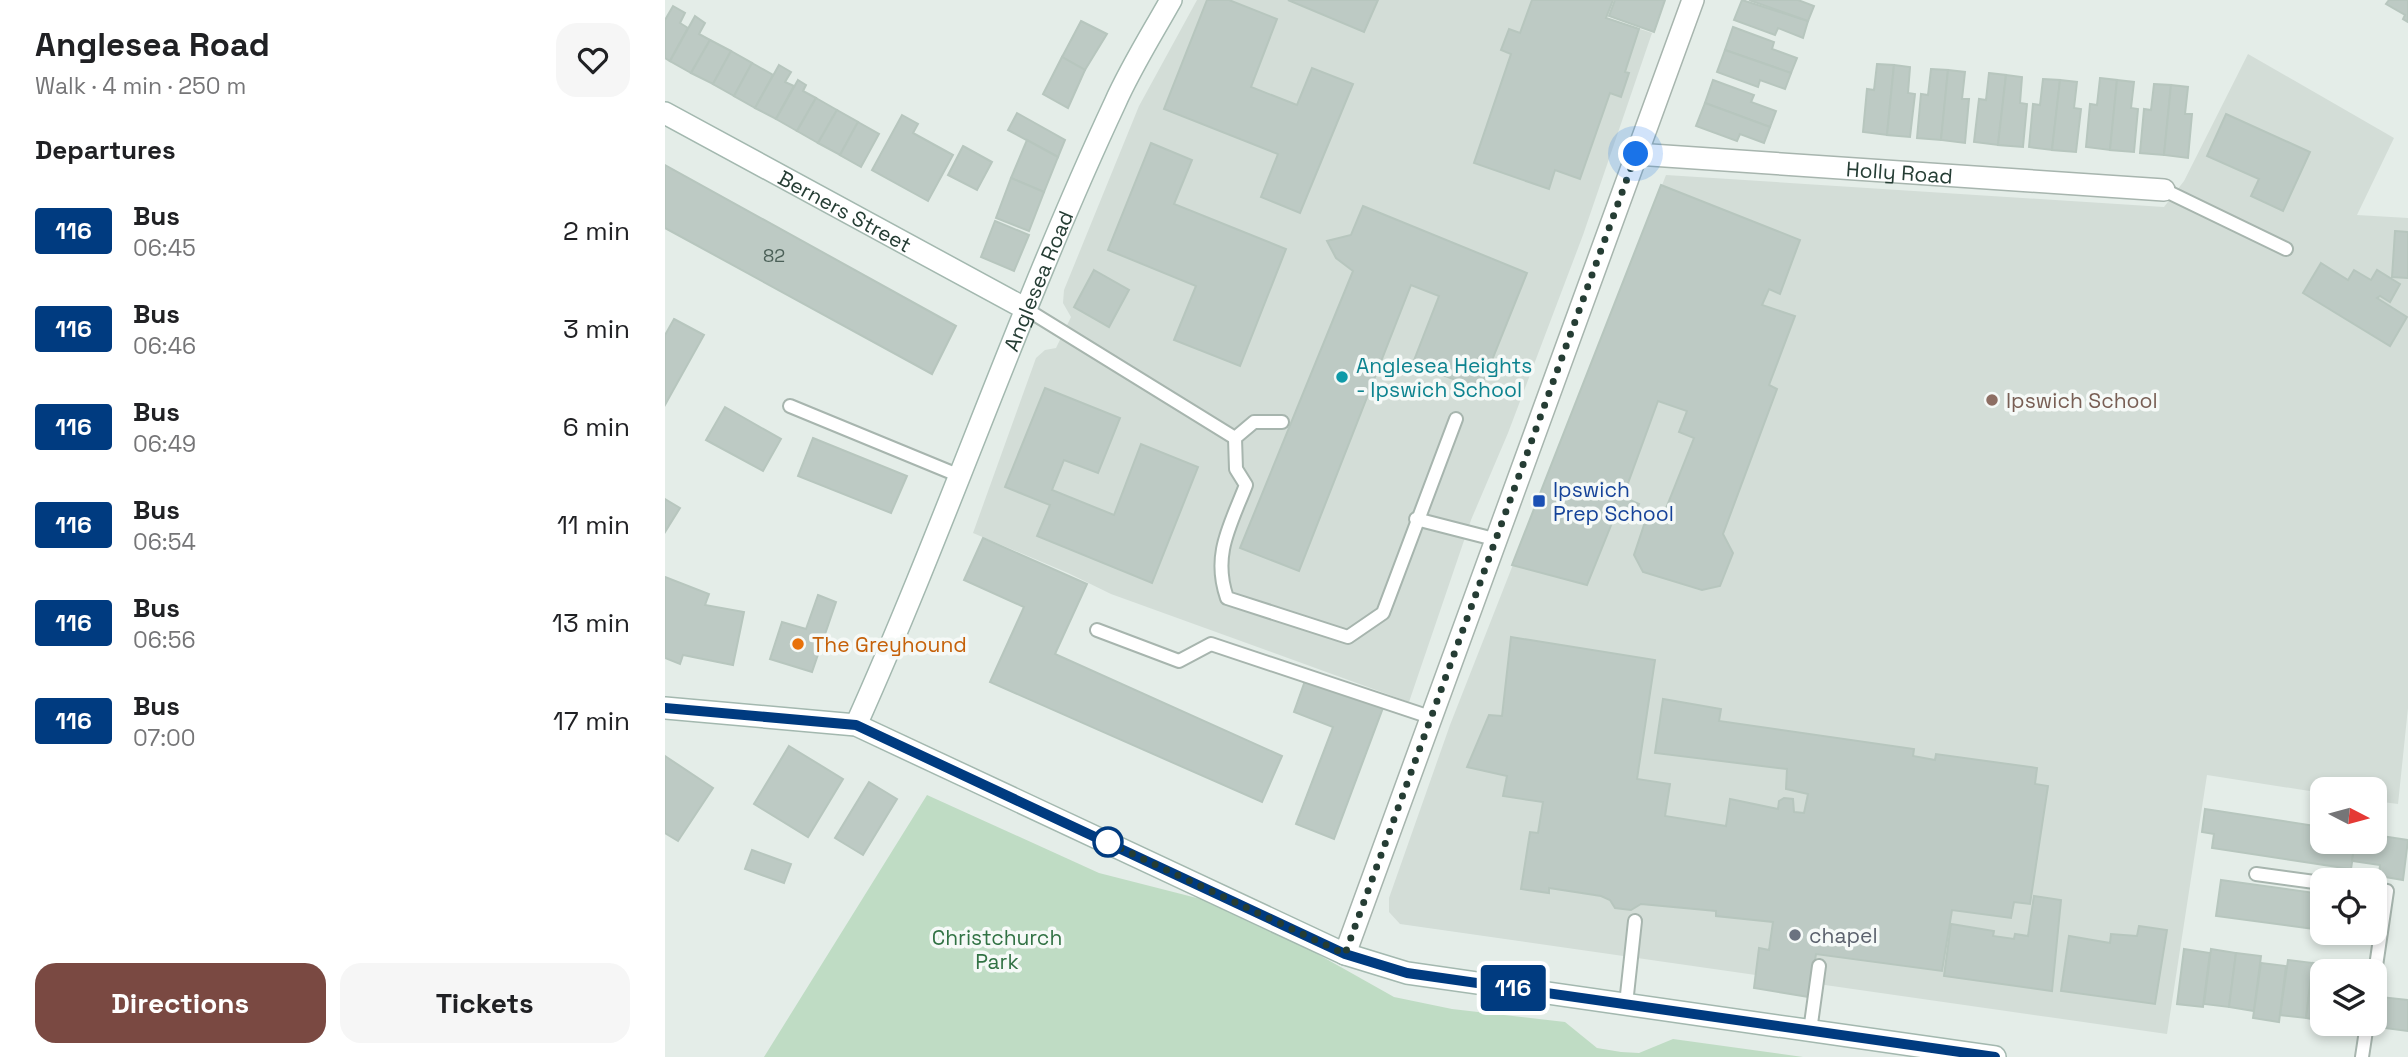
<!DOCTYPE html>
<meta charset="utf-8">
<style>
:root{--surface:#fff;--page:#f6f6f6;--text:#202124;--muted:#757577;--accent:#7a4942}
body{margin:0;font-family:"Space Grotesk",sans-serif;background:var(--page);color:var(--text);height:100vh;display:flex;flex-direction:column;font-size:26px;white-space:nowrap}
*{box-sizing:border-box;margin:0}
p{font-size:23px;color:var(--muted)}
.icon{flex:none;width:38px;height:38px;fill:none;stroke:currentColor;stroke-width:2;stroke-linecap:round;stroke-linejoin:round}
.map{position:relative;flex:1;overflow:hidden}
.details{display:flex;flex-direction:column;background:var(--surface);width:665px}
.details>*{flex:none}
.badge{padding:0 14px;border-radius:5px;font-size:24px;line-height:46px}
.needle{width:46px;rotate:96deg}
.fabs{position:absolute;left:1645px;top:777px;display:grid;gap:14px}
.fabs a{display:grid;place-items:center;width:77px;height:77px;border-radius:14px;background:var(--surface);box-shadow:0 4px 10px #0003;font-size:35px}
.you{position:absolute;width:35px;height:35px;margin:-18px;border:5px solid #fff;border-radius:50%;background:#1a73e8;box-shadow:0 0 0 10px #1a73e833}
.map>.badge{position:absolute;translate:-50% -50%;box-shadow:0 0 0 4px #fff}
h2{padding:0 35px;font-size:26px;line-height:63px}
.round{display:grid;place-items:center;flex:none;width:74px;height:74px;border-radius:21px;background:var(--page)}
.headline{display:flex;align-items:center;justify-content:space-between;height:119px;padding:0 35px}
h1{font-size:33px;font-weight:800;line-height:52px}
.primary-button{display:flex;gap:14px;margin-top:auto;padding:14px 35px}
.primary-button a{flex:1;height:80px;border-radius:21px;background:var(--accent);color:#fff;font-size:28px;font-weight:800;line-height:80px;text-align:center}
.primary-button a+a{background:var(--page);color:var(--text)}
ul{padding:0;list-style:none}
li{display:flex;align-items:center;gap:21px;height:98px;padding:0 35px}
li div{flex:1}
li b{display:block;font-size:26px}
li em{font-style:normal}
li .badge{min-width:77px;font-weight:700;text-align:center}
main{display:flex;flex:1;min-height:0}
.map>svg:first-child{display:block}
.built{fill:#d3ddd7}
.green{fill:#bfdcc4}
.building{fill:#bdcac4;stroke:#b7c6be;stroke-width:2}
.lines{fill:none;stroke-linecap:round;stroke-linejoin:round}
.lane-casing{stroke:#a7b5ae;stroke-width:16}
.street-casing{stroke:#a7b5ae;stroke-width:24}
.secondary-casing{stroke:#a3b8af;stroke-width:24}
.lane{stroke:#fff;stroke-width:12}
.street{stroke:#fff;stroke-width:21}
.secondary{stroke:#fff;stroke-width:21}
.line-casing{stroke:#fff;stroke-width:16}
.line{stroke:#003b80;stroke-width:10}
.walk{stroke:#253d34;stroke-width:7;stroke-dasharray:0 12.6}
.culture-dot{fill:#0f9aa8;stroke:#f5f9f7;stroke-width:2.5}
.education-dot{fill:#8d6e63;stroke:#f5f9f7;stroke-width:2.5}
.transit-dot{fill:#1a4fb4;stroke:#f5f9f7;stroke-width:2.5}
.food-dot{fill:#e8710a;stroke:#f5f9f7;stroke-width:2.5}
.stop-dot{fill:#fff;stroke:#003b80;stroke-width:3.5}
.worship-dot{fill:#6b7280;stroke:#f5f9f7;stroke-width:2.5}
.labels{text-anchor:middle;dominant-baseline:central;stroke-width:7;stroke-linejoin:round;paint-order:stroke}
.number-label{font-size:18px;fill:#4b6058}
.street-label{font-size:21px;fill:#253d34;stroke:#f5f9f7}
.culture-label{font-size:21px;fill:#0d838f;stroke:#f5f9f7;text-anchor:start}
.education-label{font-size:21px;fill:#785e54;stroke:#f5f9f7;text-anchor:start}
.transit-label{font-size:21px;fill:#164399;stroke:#f5f9f7;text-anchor:start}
.food-label{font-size:21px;fill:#c56008;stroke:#f5f9f7;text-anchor:start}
.worship-label{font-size:21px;fill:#5b616d;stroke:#f5f9f7;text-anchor:start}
.park-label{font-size:21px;fill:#317244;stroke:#f5f9f7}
</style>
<main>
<section class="details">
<div class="headline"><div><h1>Anglesea Road</h1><p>Walk · 4 min · 250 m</p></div><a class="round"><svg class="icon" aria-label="heart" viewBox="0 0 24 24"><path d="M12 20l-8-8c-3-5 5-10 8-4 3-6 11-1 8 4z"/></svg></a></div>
<h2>Departures</h2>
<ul>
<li><span class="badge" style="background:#003b80;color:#fff">116</span><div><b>Bus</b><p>06:45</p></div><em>2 min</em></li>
<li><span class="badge" style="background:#003b80;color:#fff">116</span><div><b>Bus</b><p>06:46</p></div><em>3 min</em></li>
<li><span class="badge" style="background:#003b80;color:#fff">116</span><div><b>Bus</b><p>06:49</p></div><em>6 min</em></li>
<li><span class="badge" style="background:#003b80;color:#fff">116</span><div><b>Bus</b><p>06:54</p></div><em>11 min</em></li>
<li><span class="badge" style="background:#003b80;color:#fff">116</span><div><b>Bus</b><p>06:56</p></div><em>13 min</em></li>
<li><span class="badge" style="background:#003b80;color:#fff">116</span><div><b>Bus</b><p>07:00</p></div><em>17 min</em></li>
</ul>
<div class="primary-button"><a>Directions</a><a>Tickets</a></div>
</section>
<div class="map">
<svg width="1743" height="1057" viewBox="0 0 1743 1057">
<rect width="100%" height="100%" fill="#e4ede8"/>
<g class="built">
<polygon points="532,0 949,0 942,18 987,33 918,235 843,433 806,520 744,702 446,594 403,573 308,533 371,358 380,350 391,348 406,317 398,303 399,290 474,106"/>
<polygon points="1583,54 1729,138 1692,215 1743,218 1743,708 1733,804 1710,801 1710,789 1657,789 1657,793 1542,775 1502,1034 735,924 724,912 724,898 785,725 1001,175 1499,207 1519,181"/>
</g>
<polygon class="green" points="262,795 434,873 571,908 729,997 787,1009 900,1022 932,1048 956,1052 974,1053 1008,1039 1138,1057 99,1057"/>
<g class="building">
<polygon points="542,0 564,0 612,19 586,87 632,105 647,68 688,84 635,213 596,197 613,154 499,109"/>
<polygon points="623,0 713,0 699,32"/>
<polygon points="867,0 948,0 941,18 974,29 960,72 964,73 956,97 945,93 915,179 890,170 884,189 809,163 846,54 836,50 844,29 855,33"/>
<polygon points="950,0 1000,0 989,32 944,16"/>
<polygon points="1077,0 1143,21 1138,38 1113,28 1110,35 1069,20"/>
<polygon points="1084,0 1133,0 1149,6 1143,21"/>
<polygon points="1724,0 1743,0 1743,22 1738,19 1740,15 1721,4"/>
<polygon points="8,6 20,13 15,23 23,28 5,61 0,58 0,20"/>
<polygon points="30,16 40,23 34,34 45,40 26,73 5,61"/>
<polygon points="416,21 442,34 420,70 397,57"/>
<polygon points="1068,27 1109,42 1107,49 1132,58 1126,73 1060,50"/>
<polygon points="45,40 66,51 48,84 26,73"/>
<polygon points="1060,50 1126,73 1120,89 1095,80 1093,87 1052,72"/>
<polygon points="66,51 87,63 69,96 48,84"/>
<polygon points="397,57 420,70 403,108 378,94"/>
<polygon points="87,63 108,75 90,108 69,96"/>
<polygon points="1212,64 1229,65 1222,135 1198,132 1202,89 1209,90"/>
<polygon points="114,65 126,72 120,82 129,86 111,119 90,108"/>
<polygon points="1229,65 1245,67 1243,93 1250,94 1245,137 1222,135"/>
<polygon points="1266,69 1283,70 1276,140 1252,138 1256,94 1263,95"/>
<polygon points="1283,70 1300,72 1297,99 1304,99 1300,143 1276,140"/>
<polygon points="1324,73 1341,75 1333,145 1309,142 1314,99 1321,100"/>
<polygon points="1341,75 1357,77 1355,103 1362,104 1358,147 1333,145"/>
<polygon points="1435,78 1452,80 1445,150 1421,147 1425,104 1432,105"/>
<polygon points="1378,79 1395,80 1387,150 1364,147 1368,104 1375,105"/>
<polygon points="133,80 141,85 138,91 151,98 132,131 111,119"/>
<polygon points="1048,80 1089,95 1086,102 1111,111 1105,127 1040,103"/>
<polygon points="1395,80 1412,82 1409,108 1416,109 1411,152 1387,150"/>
<polygon points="1452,80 1469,82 1466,108 1473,109 1469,152 1445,150"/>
<polygon points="1489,84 1506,85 1499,155 1475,153 1479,109 1486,110"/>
<polygon points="1506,85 1523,87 1520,114 1527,114 1523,158 1499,155"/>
<polygon points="151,98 172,110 153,143 132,131"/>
<polygon points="1040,103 1105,127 1099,143 1075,134 1072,141 1031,126"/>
<polygon points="172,110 193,122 175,155 153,143"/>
<polygon points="352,113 400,140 393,157 343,130"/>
<polygon points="1561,114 1645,152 1618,211 1586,196 1594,179 1542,156"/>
<polygon points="237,115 253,124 248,133 288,155 263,201 207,170"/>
<polygon points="193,122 214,134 196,167 175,155"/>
<polygon points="362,140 393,157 379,192 346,178"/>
<polygon points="486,143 527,160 509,204 621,249 575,366 509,340 531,286 443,250"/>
<polygon points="298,146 327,162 312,190 283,175"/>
<polygon points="0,165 291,326 267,374 0,228"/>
<polygon points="346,178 379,192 364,231 331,218"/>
<polygon points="996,185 1135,240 1115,294 1104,289 1097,305 1130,316 1104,385 1112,389 1058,534 1068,553 1055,586 1037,590 978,572 969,555 979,525 998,516 1029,438 1014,432 1022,411 993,401 958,497 974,504 965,523 949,518 922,585 847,565"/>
<polygon points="698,206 862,273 815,390 748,363 774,296 746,285 634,571 575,548 688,271 671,258 662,241 686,235"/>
<polygon points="330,221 364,235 349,271 316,257"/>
<polygon points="1730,231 1743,232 1743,278 1727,277"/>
<polygon points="1656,263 1683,280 1689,270 1706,280 1712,270 1735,284 1725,302 1715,296 1712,298 1742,317 1725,346 1638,293"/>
<polygon points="429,270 464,290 444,327 409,307"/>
<polygon points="9,319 39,335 0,405 0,335"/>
<polygon points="380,388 455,418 433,473 399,460 387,490 449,515 476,444 533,467 487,583 372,536 385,505 340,487"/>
<polygon points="60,407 116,439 98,471 41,440"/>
<polygon points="148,438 242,476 226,513 133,476"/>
<polygon points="0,499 15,508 0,532"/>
<polygon points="318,538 422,584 390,654 617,756 597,802 325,682 359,607 299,580"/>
<polygon points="0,577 44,594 40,605 79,612 68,665 18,655 15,664 0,658"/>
<polygon points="153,595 171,602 147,672 105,659 117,622 141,629"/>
<polygon points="846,637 990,660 972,779 1005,784 1000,816 1061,826 1065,799 1113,809 1114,801 1119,798 1128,799 1129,812 1139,813 1143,794 1121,789 1122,769 990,753 998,699 1056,709 1054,721 1249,749 1248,756 1270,760 1271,754 1372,768 1370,784 1383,786 1365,904 1349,902 1346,918 1287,910 1277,971 1151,954 1144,997 1089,988 1094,948 1104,950 1108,922 1051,916 1051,911 976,904 966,910 950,908 945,900 936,896 884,888 884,893 856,889 865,832 873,833 878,802 838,796 842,776 802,767 824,715 837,716"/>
<polygon points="641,678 719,705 669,839 631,824 668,727 629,712"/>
<polygon points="124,746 178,779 143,837 89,804"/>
<polygon points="0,756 48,788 13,841 0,833"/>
<polygon points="204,782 232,799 198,855 170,838"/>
<polygon points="1540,809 1657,827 1657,842 1690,842 1686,869 1547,848 1549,834 1537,832"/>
<polygon points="1710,835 1743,840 1738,880 1714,876 1715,865 1687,861 1690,842 1710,842"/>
<polygon points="87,850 126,864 119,883 80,869"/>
<polygon points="1556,880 1657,894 1657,930 1551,916"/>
<polygon points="1369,896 1396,900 1387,991 1279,976 1286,924 1329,931 1328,936 1349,939 1350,934 1363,936"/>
<polygon points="1474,926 1502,930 1490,1004 1396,991 1404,936 1445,943 1446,934 1472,936"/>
<polygon points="1519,949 1545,953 1538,1007 1512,1004"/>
<polygon points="1546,949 1571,953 1564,1007 1539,1004"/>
<polygon points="1571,953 1596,956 1589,1011 1564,1007"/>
<polygon points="1623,960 1648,963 1641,1018 1615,1015"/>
<polygon points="1596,963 1621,966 1614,1022 1588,1018"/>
<polygon points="1648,963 1673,967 1673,971 1657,971 1657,1021 1641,1018"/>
<polygon points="1715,997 1743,1000 1743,1031 1712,1027"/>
<polygon points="1666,1024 1691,1024 1691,1028"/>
</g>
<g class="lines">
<g class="lane-casing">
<g id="lane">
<polyline points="1499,190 1621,249"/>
<polyline points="361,309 570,438"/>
<polyline points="125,406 295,476"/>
<path d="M 617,422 L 589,422 L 570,438 L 571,469 L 581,485 C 565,526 547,555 562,598 L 683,637 L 718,613 L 791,419"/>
<polyline points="751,519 829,539"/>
<polyline points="432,630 514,661 546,644 765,717"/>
<polyline points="1591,874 1657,883"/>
<polyline points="1710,889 1722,891 1710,973"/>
<polyline points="961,1004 970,921"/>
<polyline points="1145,1031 1154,966"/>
<polyline points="1697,1057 1702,1024"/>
</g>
</g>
<g class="street-casing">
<g id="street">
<path id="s1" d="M 971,154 L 1499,190"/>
<polyline points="680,954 1028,0"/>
</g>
</g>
<g class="secondary-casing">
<g id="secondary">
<path id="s2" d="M 0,113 L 361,309"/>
<polyline points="0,708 191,725 680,954 742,973 1330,1057"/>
<path id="s3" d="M 191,725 C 283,520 355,306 450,103 C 466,67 487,34 506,0"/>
</g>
</g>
<use href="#lane" class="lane"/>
<use href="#street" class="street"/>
<use href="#secondary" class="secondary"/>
</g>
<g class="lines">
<g class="line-casing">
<polyline id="line" points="0,708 191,725 680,954 742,973 1330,1057"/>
</g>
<use href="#line" class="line"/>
<polyline class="walk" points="443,842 438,840 680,954 971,154"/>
</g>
<circle class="culture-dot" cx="677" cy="377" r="7"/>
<circle class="education-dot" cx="1327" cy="400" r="7"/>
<rect class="transit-dot" x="867" y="494" width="14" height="14" rx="3.5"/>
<circle class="food-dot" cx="133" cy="644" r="7"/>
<circle class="stop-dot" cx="443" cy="842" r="14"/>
<circle class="worship-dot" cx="1130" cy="935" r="7"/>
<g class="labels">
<g class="number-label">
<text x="109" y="255">82</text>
</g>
<g class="street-label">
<text stroke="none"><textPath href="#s1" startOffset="264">Holly Road</textPath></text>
<text stroke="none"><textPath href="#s2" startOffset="205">Berners Street</textPath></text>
<text stroke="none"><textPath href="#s3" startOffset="480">Anglesea Road</textPath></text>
</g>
<g class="culture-label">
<text x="691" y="365">Anglesea Heights<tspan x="691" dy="24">- Ipswich School</tspan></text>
</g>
<g class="education-label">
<text x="1341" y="400">Ipswich School</text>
</g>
<g class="transit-label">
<text x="888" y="489">Ipswich<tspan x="888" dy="24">Prep School</tspan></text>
</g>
<g class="food-label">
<text x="147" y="644">The Greyhound</text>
</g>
<g class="worship-label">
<text x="1144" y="935">chapel</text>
</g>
<g class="park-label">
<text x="332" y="937">Christchurch<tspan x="332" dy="24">Park</tspan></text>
</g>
</g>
</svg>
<div class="fabs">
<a><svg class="needle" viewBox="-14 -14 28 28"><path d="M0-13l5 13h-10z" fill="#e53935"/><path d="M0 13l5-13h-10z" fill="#757577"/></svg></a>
<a><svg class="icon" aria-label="locate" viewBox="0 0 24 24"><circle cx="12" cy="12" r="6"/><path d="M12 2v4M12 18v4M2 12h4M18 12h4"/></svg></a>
<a><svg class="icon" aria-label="layers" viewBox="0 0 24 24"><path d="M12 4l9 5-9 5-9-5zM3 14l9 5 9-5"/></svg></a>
</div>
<div class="you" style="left:971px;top:154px"></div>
<b class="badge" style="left:848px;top:988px;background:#003b80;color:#fff">116</b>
</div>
</main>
